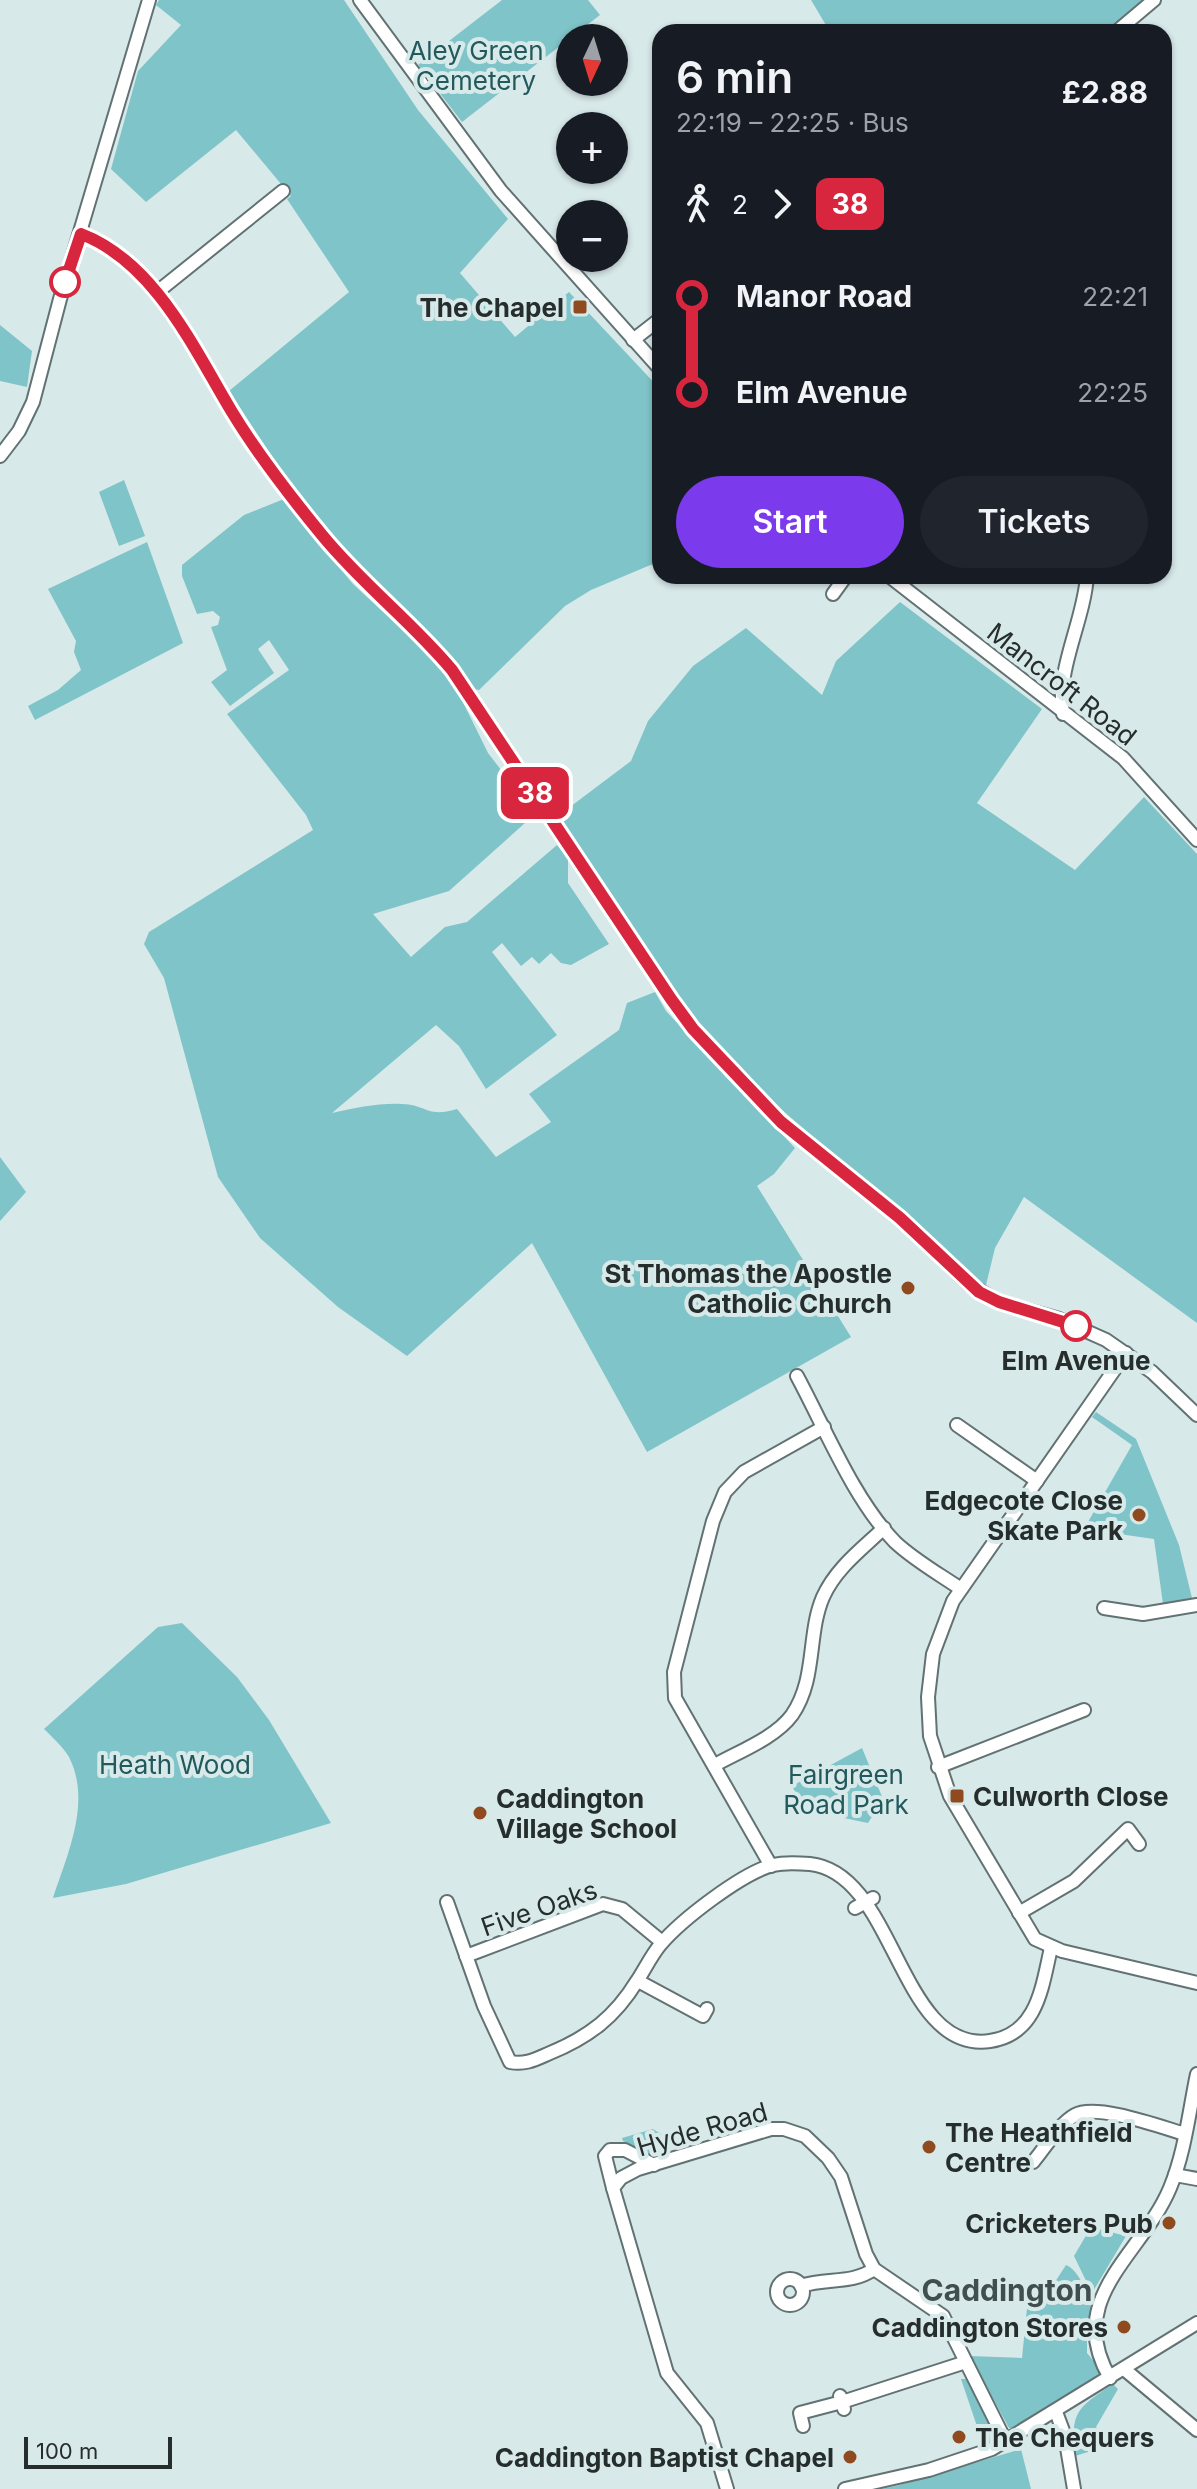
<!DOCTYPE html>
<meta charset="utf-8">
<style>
:root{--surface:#171b24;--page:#20242c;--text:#f1f3f6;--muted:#9ea1a6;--accent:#7c3aed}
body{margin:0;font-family:Inter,sans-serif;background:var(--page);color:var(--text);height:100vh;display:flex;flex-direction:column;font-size:30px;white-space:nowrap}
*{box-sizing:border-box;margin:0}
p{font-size:26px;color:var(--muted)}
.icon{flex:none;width:44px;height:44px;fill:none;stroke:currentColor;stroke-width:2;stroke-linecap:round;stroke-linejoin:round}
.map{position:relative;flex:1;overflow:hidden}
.panel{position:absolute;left:652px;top:24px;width:520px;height:560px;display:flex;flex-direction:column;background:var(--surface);border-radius:24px;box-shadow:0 2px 6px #0004}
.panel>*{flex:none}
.badge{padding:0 16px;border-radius:12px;font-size:28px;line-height:52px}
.needle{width:52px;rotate:184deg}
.controls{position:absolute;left:556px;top:24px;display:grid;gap:16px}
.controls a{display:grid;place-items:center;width:72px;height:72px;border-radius:50%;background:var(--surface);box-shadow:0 2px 6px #0004;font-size:40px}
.scale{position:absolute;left:24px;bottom:20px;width:148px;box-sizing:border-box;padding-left:8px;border:4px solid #262d2d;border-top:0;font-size:22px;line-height:28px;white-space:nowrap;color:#262d2d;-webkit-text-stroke:6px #d8e9ea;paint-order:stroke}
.map>.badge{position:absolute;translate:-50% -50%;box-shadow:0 0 0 4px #fff}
.legs{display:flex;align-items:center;gap:12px;height:88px;padding:0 24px;font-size:26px}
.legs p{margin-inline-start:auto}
.overview{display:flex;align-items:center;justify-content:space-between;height:136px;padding:0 24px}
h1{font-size:44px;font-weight:600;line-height:60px}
.primary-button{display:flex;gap:16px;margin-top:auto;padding:16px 24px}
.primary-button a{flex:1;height:92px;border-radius:48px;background:var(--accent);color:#fff;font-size:32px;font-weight:600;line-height:92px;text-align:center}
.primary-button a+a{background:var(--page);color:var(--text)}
ul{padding:0 24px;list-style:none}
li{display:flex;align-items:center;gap:28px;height:96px;font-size:30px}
li i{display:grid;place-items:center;width:12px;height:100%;margin:0 10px;background:currentColor}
li i::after{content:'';width:20px;height:20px;margin:-10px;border:6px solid;border-radius:50%;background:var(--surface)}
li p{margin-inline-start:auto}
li:first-child i{background:linear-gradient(#0000 50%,currentColor 0)}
li:last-child i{background:linear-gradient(currentColor 50%,#0000 0)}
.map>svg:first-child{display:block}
.green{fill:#7fc4c8}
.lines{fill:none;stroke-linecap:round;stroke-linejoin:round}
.minor-casing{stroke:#627273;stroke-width:16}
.minor{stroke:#fff;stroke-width:12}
.line-1-casing{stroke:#fff;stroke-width:18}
.line-1{stroke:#d7263d;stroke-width:12}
.stop-1-dot{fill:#fff;stroke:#d7263d;stroke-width:4}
.poi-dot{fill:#8f4b1f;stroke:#d8e9ea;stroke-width:3}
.labels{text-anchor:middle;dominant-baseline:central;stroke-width:8;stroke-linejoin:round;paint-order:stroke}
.park-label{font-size:26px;fill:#22595c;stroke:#d8e9ea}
.poi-label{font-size:26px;font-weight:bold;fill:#262d2d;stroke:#d8e9ea;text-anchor:end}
.street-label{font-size:26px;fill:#262d2d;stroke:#d8e9ea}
.stop-label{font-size:26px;font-weight:bold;fill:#262d2d;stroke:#d8e9ea}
.quarter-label{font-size:30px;font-weight:bold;fill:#404e4f;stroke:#d8e9ea}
</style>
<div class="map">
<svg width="1197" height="2489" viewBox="0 0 1197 2489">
<rect width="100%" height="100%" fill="#d8e9ea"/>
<g class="green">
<polygon points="159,0 344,0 418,110 508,219 460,273 515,337 569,292 660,389 660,561 591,590 565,606 479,690 474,689 436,639 343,552 285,476 229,391 349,292 287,199 291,196 236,130 146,202 111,169 138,71 181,25 156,5"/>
<polygon points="502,0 588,0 600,15 462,122 418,65"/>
<polygon points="811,0 1145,0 1108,32 830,32"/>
<polygon points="0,325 32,351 27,387 0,381"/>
<polygon points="124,480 145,536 119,546 99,492"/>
<path d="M 284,499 L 353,584 L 438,663 L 454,684 L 488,753 L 535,814 L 449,891 L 373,914 L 411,957 L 445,927 L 467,922 L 557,845 L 568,859 L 568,883 L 609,944 L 571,965 L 561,963 L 551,953 L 539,964 L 532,957 L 521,966 L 502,943 L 492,952 L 557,1035 L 486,1089 L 459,1046 L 436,1025 L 332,1113 C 355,1108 378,1103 402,1104 C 428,1105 426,1118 457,1109 L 496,1157 L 551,1122 L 529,1094 L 619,1030 L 627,1003 L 655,992 L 666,1011 L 795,1148 L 774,1174 L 757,1186 L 851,1337 L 647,1452 L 532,1243 L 407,1356 L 338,1307 L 260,1238 L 218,1177 L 164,978 L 144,944 L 149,932 L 313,830 L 306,815 L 227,714 L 289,670 L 269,640 L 258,649 L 274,673 L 230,706 L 211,682 L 227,670 L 211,627 L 218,625 L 220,617 L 213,611 L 197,614 L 182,576 L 182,565 L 244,515 Z"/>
<polygon points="147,542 183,643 35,720 28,706 58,690 81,670 74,652 76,641 48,589"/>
<path d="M 900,602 L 1042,709 L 977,803 L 1075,870 L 1144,797 L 1197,854 L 1197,1323 L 1024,1197 L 995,1248 L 986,1285 C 958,1271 920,1227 895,1205 C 828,1148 758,1096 701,1028 C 646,964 604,887 558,816 L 631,761 L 648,721 L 693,666 L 746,628 L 822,695 L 836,661 Z"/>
<polygon points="0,1157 26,1192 0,1221"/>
<polygon points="1096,1412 1136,1439 1179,1545 1192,1598 1163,1604 1154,1539 1084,1529 1132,1445 1092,1417"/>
<path d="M 182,1623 L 237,1677 L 269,1720 L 331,1823 L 126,1884 L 53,1898 C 67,1855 92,1802 69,1757 C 63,1747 52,1737 44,1729 L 158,1627 Z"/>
<polygon points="862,1748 883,1799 868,1823 805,1810 792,1786"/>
<polygon points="653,2129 667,2138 671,2154 656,2158 623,2141 622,2138"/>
<polygon points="1091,2227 1126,2236 1092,2293 1074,2256"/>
<path d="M 1066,2265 C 1082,2271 1094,2308 1093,2325 L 1087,2327 L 1087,2353 L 1101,2370 L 1096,2380 L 1021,2428 L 1009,2428 L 970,2356 L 1022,2358 L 1029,2288 L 1047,2283 L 1053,2285 Z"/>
<polygon points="961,2379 969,2379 994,2429 992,2441 983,2444"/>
<path d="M 1113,2384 L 1118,2389 L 1096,2427 L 1111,2445 L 1075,2456 C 1070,2412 1077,2408 1113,2384 Z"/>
<polygon points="1021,2449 1031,2489 881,2489 896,2486"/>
</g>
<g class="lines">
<g class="minor-casing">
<g id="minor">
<polyline points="360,0 501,191 660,369"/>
<polyline points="1116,32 1154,0"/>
<path d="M 81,234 C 151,259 196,352 232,412 C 258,455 290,496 322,535 C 362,583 412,622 452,670 L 671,999 L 693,1029 L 781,1122 L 900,1218 L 969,1284 L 999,1302 L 1059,1319 L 1106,1340 L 1152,1372 L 1197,1415"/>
<polyline points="156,293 283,191"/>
<polyline points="633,340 660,319"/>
<polyline points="0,456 19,431 33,402 60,299 149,0"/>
<polyline points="889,576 1123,758 1197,840"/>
<polyline points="833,594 846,576"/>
<path d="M 1063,714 C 1056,669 1084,621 1087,576"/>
<polyline points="1126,1353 953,1601 933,1654 928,1697 930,1736 950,1796 1035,1939 1062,1951 1197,1983"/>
<path d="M 797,1376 C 825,1428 854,1500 895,1542 C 914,1560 939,1574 961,1589"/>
<polyline points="957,1425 1037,1481"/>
<polyline points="1104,1608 1143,1614 1197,1605"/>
<path d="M 715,1765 C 740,1751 775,1738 792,1715 C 817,1679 807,1634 823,1597 C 836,1568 862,1549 884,1528"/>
<polyline points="938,1767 1084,1710"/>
<polyline points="771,1866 675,1698 674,1672 713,1521 725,1492 744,1472 824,1427"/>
<path d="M 447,1902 L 484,2006 L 510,2062 C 526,2065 536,2059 550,2053 C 589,2037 615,2017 637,1981 C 645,1969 651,1956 660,1945 C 681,1920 742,1873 773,1865 C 785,1862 798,1863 810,1864 C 896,1873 899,2054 990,2041 C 1038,2034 1042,1986 1051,1948"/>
<polyline points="855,1908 873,1898"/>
<polyline points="1019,1913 1074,1881 1128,1829 1139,1844"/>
<polyline points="466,1956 603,1904 622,1909 662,1942"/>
<polyline points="638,1981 703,2016 707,2009"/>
<path d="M 1033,2162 C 1045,2148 1059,2124 1075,2115 C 1096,2103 1161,2127 1185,2134"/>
<polyline points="1175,2175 1197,2179"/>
<polyline points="613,2188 605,2156 610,2150 625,2150 654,2165"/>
<circle cx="790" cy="2292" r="13"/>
<path d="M 801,2286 C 827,2277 851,2285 874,2269"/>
<polyline points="1124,2369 1197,2430"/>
<path d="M 1110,2378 C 1063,2298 1142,2255 1170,2188 C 1185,2152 1189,2112 1197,2074"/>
<polyline points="844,2409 842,2402 966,2362"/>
<polyline points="1056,2412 1065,2436 1074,2489"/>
<polyline points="803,2426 800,2413 842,2402 840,2396"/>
<polyline points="727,2489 707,2423 667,2373 613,2188 621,2178 638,2169 771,2129 784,2129 805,2136 828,2158 841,2177 866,2254 874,2269 943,2316 1006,2442"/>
<polyline points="845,2489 929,2470 992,2449 1197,2323"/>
</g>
</g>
<use href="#minor" class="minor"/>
</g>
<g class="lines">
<g class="line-1-casing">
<path id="line-1" d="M 65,282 L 81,234 C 155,262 194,349 232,412 C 258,455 290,496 322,535 C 362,584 412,622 452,670 L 671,999 L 693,1029 L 781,1122 L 900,1218 L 979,1292 L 999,1302 L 1076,1326"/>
</g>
<use href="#line-1" class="line-1"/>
</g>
<g class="stop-1-dot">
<circle cx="65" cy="282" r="14"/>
<circle cx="1076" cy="1326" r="14"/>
</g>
<g class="poi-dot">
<rect x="572" y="299" width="16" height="16" rx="4"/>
<circle cx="908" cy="1288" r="8"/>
<circle cx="1139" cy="1515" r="8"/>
<rect x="949" y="1788" width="16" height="16" rx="4"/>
<circle cx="480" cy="1813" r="8"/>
<circle cx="929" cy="2147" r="8"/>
<circle cx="1169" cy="2223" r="8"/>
<circle cx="1124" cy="2327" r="8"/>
<circle cx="959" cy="2437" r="8"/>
<circle cx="850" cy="2457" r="8"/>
</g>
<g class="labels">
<g class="park-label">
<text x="476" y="50">Aley Green<tspan x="476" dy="30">Cemetery</tspan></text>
<text x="175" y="1764">Heath Wood</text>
<text x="846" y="1774">Fairgreen<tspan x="846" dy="30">Road Park</tspan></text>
</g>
<g class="poi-label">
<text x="564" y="307">The Chapel</text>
<text x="892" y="1273">St Thomas the Apostle<tspan x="892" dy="30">Catholic Church</tspan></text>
<text x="1123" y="1500">Edgecote Close<tspan x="1123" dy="30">Skate Park</tspan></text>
<text x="973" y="1796" text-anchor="start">Culworth Close</text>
<text x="496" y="1798" text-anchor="start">Caddington<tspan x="496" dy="30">Village School</tspan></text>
<text x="945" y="2132" text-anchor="start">The Heathfield<tspan x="945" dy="30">Centre</tspan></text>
<text x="1153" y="2223">Cricketers Pub</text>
<text x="1108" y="2327">Caddington Stores</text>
<text x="975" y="2437" text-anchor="start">The Chequers</text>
<text x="834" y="2457">Caddington Baptist Chapel</text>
</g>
<g class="street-label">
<text transform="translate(1062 684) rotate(38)">Mancroft Road</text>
<text transform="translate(539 1908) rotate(-19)">Five Oaks</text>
<text transform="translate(702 2129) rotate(-16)">Hyde Road</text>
</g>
<g class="stop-label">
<text x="1076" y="1360">Elm Avenue</text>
</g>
<g class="quarter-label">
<text x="1007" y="2290">Caddington</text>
</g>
</g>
</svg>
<div class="controls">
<a><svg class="needle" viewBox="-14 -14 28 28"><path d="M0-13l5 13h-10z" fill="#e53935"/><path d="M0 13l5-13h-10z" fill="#9ea1a6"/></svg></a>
<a>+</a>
<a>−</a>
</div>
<div class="scale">100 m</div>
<b class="badge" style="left:535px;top:793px;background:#d7263d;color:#fff">38</b>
<section class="panel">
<div class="overview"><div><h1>6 min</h1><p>22:19 – 22:25 · Bus</p></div><b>£2.88</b></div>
<div class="legs"><svg class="icon" aria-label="walk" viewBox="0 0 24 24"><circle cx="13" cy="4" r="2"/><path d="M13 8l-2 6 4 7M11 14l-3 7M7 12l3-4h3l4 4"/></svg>2<svg class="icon" aria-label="forward" viewBox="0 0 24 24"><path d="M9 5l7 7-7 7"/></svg><b class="badge" style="background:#d7263d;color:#fff">38</b></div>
<ul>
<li><i style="color:#d7263d"></i><b>Manor Road</b><p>22:21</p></li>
<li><i style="color:#d7263d"></i><b>Elm Avenue</b><p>22:25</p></li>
</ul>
<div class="primary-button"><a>Start</a><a>Tickets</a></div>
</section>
</div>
